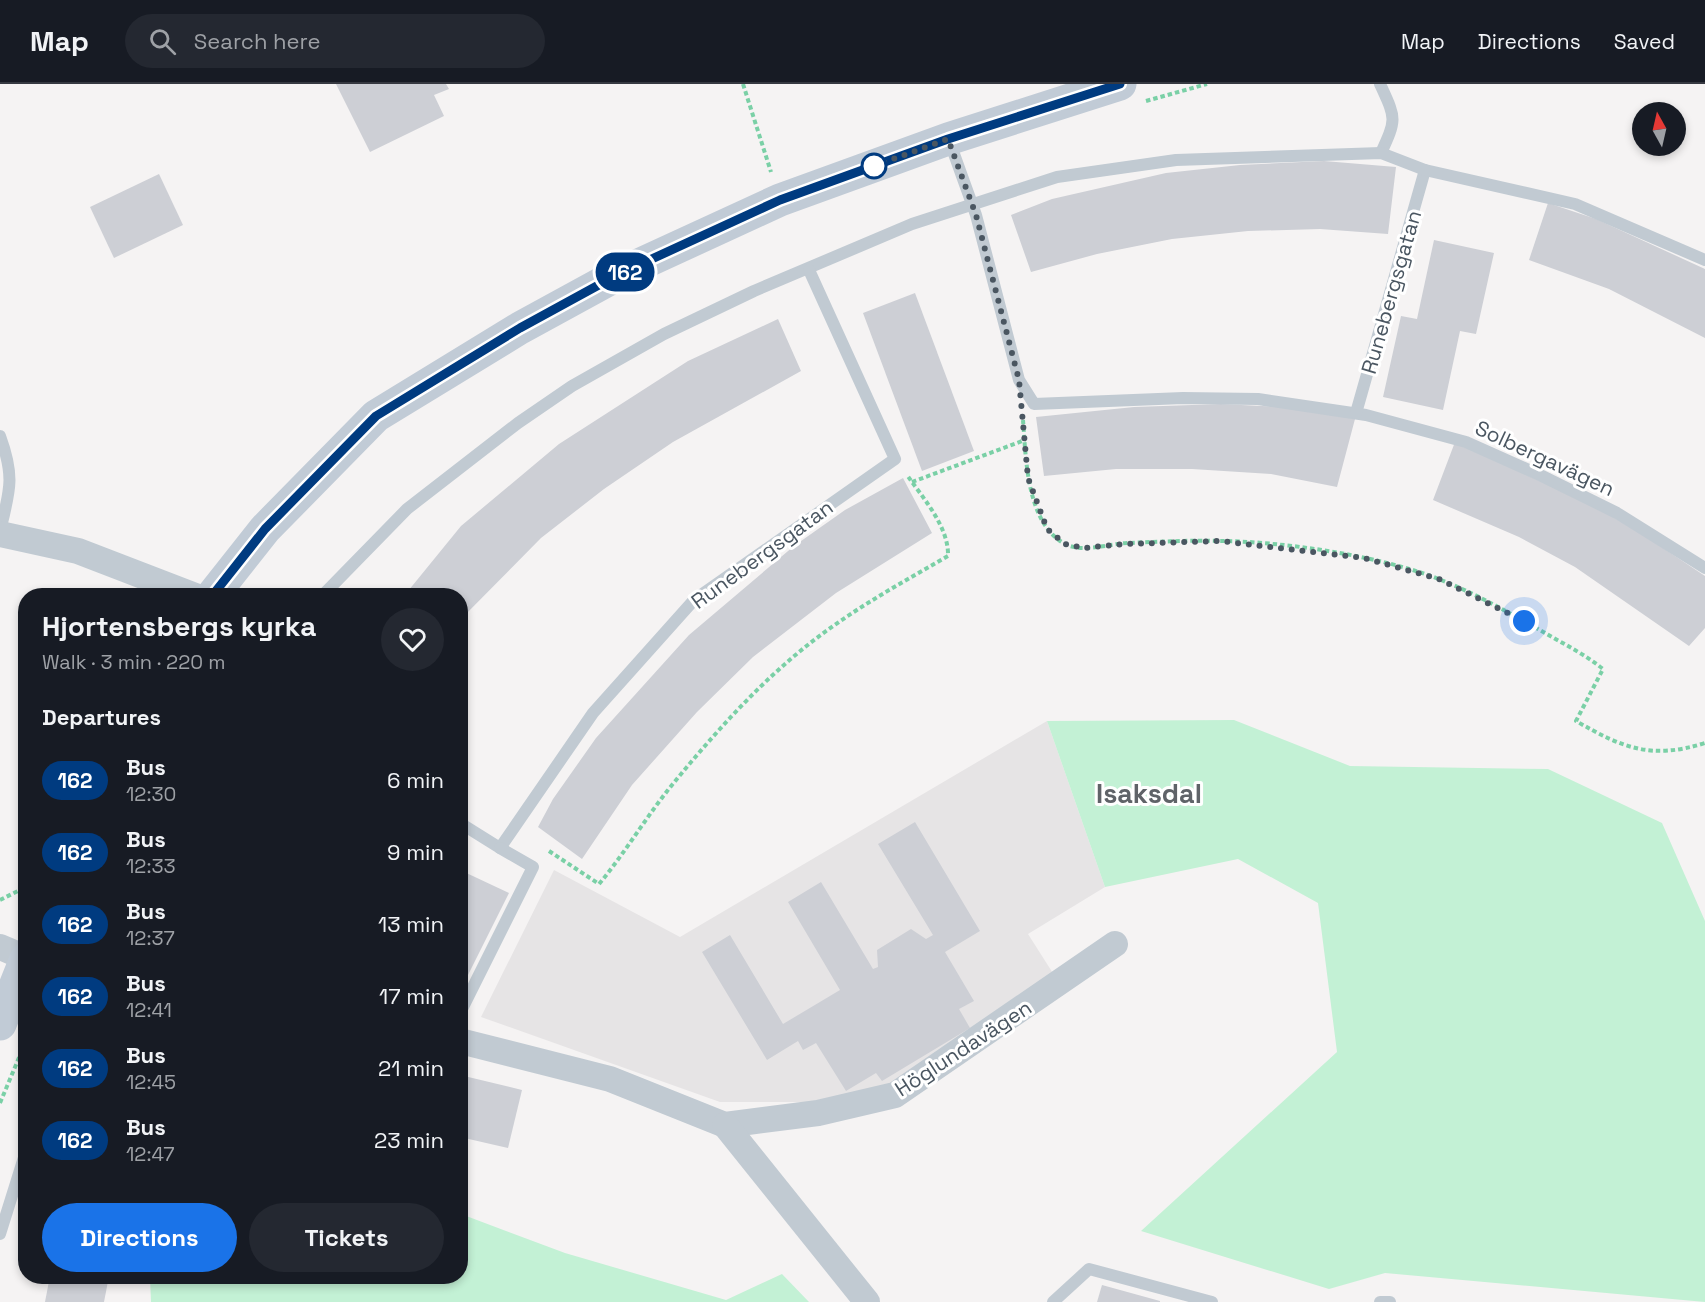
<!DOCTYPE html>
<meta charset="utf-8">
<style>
:root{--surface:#171b24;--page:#242831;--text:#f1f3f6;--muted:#9ea1a6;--line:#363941;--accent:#1a73e8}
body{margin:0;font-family:"Space Grotesk",sans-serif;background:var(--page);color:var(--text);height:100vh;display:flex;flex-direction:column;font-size:22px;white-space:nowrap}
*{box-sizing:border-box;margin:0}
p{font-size:20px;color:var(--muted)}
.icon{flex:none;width:33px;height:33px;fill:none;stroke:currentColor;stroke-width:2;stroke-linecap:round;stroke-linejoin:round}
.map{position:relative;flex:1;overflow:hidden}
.panel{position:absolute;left:18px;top:504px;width:450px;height:696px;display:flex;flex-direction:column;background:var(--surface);border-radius:24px;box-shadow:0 3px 9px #0003}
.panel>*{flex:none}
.badge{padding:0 12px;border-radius:20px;font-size:21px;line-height:39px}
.needle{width:39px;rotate:352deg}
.buttons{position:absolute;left:1632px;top:18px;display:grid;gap:12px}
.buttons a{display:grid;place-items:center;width:54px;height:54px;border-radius:50%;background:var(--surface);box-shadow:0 3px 9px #0003;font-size:30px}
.you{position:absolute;width:30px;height:30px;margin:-15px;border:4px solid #fff;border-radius:50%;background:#1a73e8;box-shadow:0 0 0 9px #1a73e833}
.map>.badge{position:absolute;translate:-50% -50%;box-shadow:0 0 0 3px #fff}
h2{padding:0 24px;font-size:22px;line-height:54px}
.round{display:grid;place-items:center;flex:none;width:63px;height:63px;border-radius:32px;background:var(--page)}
.head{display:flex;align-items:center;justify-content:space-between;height:102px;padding:0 24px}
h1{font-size:28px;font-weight:800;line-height:45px}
.cta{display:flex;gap:12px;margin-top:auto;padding:12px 24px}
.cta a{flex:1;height:69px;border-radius:36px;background:var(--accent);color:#fff;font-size:24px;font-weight:800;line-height:69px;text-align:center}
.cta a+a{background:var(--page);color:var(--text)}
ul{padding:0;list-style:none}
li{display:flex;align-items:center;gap:18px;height:72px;padding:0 24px}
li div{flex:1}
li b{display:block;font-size:22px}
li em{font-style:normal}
li .badge{min-width:66px;font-weight:700;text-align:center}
header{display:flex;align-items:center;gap:36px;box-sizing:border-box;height:84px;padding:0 30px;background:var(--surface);border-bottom:2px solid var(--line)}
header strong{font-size:28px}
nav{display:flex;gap:33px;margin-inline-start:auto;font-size:21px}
.search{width:420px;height:54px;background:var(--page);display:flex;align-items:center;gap:15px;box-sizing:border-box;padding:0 21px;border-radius:33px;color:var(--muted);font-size:22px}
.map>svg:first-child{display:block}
.education{fill:#e6e4e5}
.green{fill:#c3f1d5}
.building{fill:#cdcfd5}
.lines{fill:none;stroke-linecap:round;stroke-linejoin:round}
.path{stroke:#7ad0a6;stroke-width:4;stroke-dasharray:4.5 3;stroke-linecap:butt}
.lane{stroke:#c1cad2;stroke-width:12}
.street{stroke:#c1cad2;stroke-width:26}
.secondary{stroke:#c1cbd6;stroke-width:33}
.line-casing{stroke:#fff;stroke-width:14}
.line{stroke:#003b80;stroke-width:9}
.walk{stroke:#4a5661;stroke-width:6;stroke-dasharray:0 10.8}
.stop-dot{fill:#fff;stroke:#003b80;stroke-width:3}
.labels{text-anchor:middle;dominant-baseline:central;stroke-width:6;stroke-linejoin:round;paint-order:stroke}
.street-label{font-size:21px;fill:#4a5661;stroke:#fff}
.district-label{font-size:27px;font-weight:bold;fill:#5f6368;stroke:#fff}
</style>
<header>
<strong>Map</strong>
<div class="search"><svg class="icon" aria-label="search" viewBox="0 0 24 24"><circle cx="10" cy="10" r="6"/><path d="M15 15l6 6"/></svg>Search here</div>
<nav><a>Map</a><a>Directions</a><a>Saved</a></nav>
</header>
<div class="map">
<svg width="1705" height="1218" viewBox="0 0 1705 1218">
<rect width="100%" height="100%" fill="#f5f3f3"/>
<polygon class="education" points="1047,637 1105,803 1028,850 1056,894 885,1003 815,1018 720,1018 481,933 554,786 680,853"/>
<g class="green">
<polygon points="1234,636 1350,682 1548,685 1662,739 1705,837 1705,1218 1385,1189 1329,1205 1141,1147 1337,968 1318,819 1238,775 1105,803 1047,637"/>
<polygon points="461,1130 565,1169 726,1216 782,1190 809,1218 151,1218 150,1193 460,1192"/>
</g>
<g class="building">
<polygon points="336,0 446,0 449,5 434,11 444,32 370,68"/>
<polygon points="1324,77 1396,83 1388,150 1320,145 1248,147 1172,155 1097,170 1031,188 1011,131 1052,115 1166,89 1240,81"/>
<polygon points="159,90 183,141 114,174 90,123"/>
<polygon points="1548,119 1596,135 1705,185 1705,254 1609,205 1529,176"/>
<polygon points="1434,156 1494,169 1476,250 1460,247 1443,326 1383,313 1401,232 1417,235"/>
<polygon points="915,209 974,367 922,387 863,229"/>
<polygon points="778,235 801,287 673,358 604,405 541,454 460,536 460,512 404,512 461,442 559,360 688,277"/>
<polygon points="1221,320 1304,324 1355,335 1337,403 1271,390 1192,385 1116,385 1044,392 1036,333 1134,323"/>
<polygon points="1455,358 1588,419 1636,446 1705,492 1705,544 1689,562 1575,483 1519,453 1433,416"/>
<polygon points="903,394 932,449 836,509 753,573 697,628 632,701 582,775 538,743 553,715 596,654 689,551 794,462 845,426"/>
<polygon points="915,738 980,847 945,868 974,917 959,925 970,944 882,997 876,989 846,1007 816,959 803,966 798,957 767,976 702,868 730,851 783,940 840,906 788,818 821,798 873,885 878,883 877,866 911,845 926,855 933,851 878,760"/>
<polygon points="460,786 509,809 460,907"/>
<polygon points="460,991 522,1006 508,1064 460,1053"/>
<polygon points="50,1192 109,1192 104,1218 45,1218"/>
<polygon points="1102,1201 1160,1217 1160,1218 1097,1218"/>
</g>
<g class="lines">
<g class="path">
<polyline points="743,0 771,88"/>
<polyline points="1146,17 1207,0"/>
<path d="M 1023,336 C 1026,373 1026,439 1065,460 C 1083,469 1108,460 1127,459 C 1157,458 1188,456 1218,457 C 1280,457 1383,472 1441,496 C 1474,509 1506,527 1538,545 C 1560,558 1583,569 1603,585 L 1576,637 C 1623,664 1651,676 1705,659"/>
<polyline points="912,398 1025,356"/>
<path d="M 549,767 L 599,800 C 625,769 646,733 672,701 C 713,651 758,600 809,560 C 852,526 901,499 948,472 C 949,443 923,414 907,391"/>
<polyline points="0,816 26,803"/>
<polyline points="0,1019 23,964"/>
</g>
<g class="lane">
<path d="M 1380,0 C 1396,35 1397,34 1381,69"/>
<polyline points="949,56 976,131 1019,296 1034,320 1183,314 1258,315 1366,331 1466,358 1542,392 1617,429 1705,484"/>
<polyline points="1356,329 1425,86"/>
<path d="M 0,352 C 15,393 10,406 0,447"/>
<polyline points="322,512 407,425 518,339 572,302 664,250 754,207 912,140 1057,93 1176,76 1381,69 1425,86 1575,120 1705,176"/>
<polyline points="460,739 500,764 593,629 694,516 895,375 809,186"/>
<polyline points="460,929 533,783 500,764"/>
<polyline points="0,1150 26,1067"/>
<polyline points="1053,1218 1089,1185 1212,1218"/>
<polyline points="1380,1218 1390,1218"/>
</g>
<g class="street">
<polyline points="0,450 78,467 195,512"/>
<polyline points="0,863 26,874"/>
<polyline points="460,957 610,995 725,1041 818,1029 895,1011 1115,860"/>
<polyline points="725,1041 867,1218"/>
</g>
<g class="secondary">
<polyline points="212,512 265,445 376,332 520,244 617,191 780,116 948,55 1120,0"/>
<polyline points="0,940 26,875"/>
</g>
</g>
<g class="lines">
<g class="line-casing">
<polyline id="line" points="212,512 265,445 376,332 520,244 617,191 780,116 948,55 1120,0"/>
</g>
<use href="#line" class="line"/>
<polyline class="walk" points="874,82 948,55 976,131 1019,296 1028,394 1047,445 1065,460 1084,464 1124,460 1220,457 1364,474 1439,495 1524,537"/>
</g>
<circle class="stop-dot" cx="874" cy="82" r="12"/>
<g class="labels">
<g class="street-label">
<text transform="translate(1391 208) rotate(-74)">Runebergsgatan</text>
<text transform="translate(1545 374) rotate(25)">Solbergavägen</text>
<text transform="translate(762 470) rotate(-36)">Runebergsgatan</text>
<text transform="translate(963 964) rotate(-33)">Höglundavägen</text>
</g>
<g class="district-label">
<text x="1149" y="709">Isaksdal</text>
</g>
</g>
</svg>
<div class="buttons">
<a><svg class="needle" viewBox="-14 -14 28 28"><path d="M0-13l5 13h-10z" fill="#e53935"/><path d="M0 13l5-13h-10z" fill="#9ea1a6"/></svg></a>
</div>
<div class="you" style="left:1524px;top:537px"></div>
<b class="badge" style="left:625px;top:188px;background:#003b80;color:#fff">162</b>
<section class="panel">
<div class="head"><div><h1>Hjortensbergs kyrka</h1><p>Walk · 3 min · 220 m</p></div><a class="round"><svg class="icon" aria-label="heart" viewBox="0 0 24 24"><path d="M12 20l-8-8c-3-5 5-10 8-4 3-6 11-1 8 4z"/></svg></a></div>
<h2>Departures</h2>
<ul>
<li><span class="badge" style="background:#003b80;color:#fff">162</span><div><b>Bus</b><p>12:30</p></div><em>6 min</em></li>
<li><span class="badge" style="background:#003b80;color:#fff">162</span><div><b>Bus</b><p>12:33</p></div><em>9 min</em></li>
<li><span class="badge" style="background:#003b80;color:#fff">162</span><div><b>Bus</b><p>12:37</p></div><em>13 min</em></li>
<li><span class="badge" style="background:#003b80;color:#fff">162</span><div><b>Bus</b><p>12:41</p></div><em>17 min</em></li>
<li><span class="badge" style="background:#003b80;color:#fff">162</span><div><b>Bus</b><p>12:45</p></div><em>21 min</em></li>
<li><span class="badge" style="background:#003b80;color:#fff">162</span><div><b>Bus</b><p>12:47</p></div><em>23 min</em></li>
</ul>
<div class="cta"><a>Directions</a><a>Tickets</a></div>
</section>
</div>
